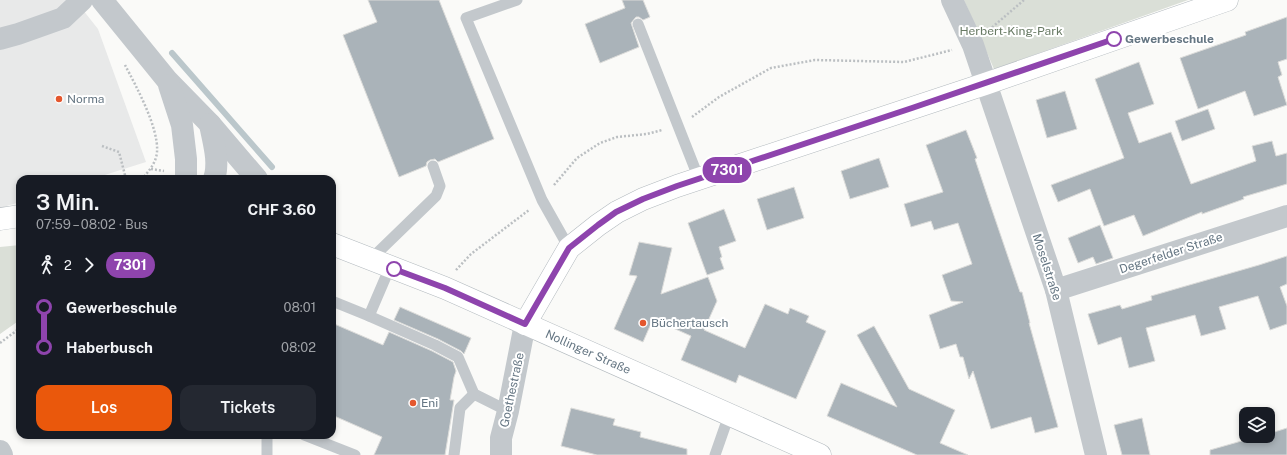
<!DOCTYPE html>
<html lang="de">
<meta charset="utf-8">
<style>
:root{--surface:#171b24;--page:#242831;--text:#f1f3f6;--muted:#9ea1a6;--accent:#ea580c}
body{margin:0;font-family:"Public Sans",sans-serif;background:var(--page);color:var(--text);height:100vh;display:flex;flex-direction:column;font-size:15px;white-space:nowrap}
*{box-sizing:border-box;margin:0}
p{font-size:13px;color:var(--muted)}
.icon{flex:none;width:22px;height:22px;fill:none;stroke:currentColor;stroke-width:2;stroke-linecap:round;stroke-linejoin:round}
.map{position:relative;flex:1;overflow:hidden}
.details{position:absolute;left:16px;top:175px;width:320px;height:264px;display:flex;flex-direction:column;background:var(--surface);border-radius:12px;box-shadow:0 2px 6px #0003}
.details>*{flex:none}
.badge{padding:0 8px;border-radius:13px;font-size:14px;line-height:26px}
.buttons{position:absolute;left:1239px;top:407px;display:grid;gap:8px}
.buttons a{display:grid;place-items:center;width:36px;height:36px;border-radius:8px;background:var(--surface);box-shadow:0 2px 6px #0003;font-size:20px}
.map>.badge{position:absolute;translate:-50% -50%;box-shadow:0 0 0 2px #fff}
.legs{display:flex;align-items:center;gap:6px;height:44px;padding:0 20px;font-size:13px}
.legs p{margin-inline-start:auto}
.head{display:flex;align-items:center;justify-content:space-between;height:68px;padding:0 20px}
h1{font-size:22px;font-weight:600;line-height:30px}
.action{display:flex;gap:8px;margin-top:auto;padding:8px 20px}
.action a{flex:1;height:46px;border-radius:12px;background:var(--accent);color:#fff;font-size:16px;font-weight:600;line-height:46px;text-align:center}
.action a+a{background:var(--page);color:var(--text)}
ul{padding:0 20px;list-style:none}
li{display:flex;align-items:center;gap:14px;height:40px;font-size:15px}
li i{display:grid;place-items:center;width:6px;height:100%;margin:0 5px;background:currentColor}
li i::after{content:'';width:10px;height:10px;margin:-5px;border:3px solid;border-radius:50%;background:var(--surface)}
li p{margin-inline-start:auto}
li:first-child i{background:linear-gradient(#0000 50%,currentColor 0)}
li:last-child i{background:linear-gradient(currentColor 50%,#0000 0)}
.map>svg:first-child{display:block}
.built{fill:#e8e9e9}
.green{fill:#dadfd7}
.lines{fill:none;stroke-linecap:round;stroke-linejoin:round}
.stream{stroke:#bbc7cb;stroke-width:6}
.building{fill:#aab3b9;stroke:#dcdcda}
.secondary-casing{stroke:#b3babf;stroke-width:23}
.path{stroke:#bbbfc2;stroke-width:2.5;stroke-dasharray:2 2;stroke-linecap:butt}
.lane{stroke:#c3c8cc;stroke-width:11}
.street{stroke:#c3c8cc;stroke-width:22}
.secondary{stroke:#fff;stroke-width:22}
.line-1-casing{stroke:#fff;stroke-width:9}
.line-1{stroke:#8e44ad;stroke-width:6}
.stop-1-dot{fill:#fff;stroke:#8e44ad;stroke-width:2}
.poi-dot{fill:#e4572e;stroke:#fff;stroke-width:1.5}
.labels{text-anchor:middle;dominant-baseline:central;stroke-width:4;stroke-linejoin:round;paint-order:stroke}
.park-label{font-size:12px;fill:#687a64;stroke:#fff}
.stop-label{font-size:12px;font-weight:bold;fill:#657683;stroke:#fff;text-anchor:start}
.poi-label{font-size:12px;fill:#657683;stroke:#fff;text-anchor:start}
.street-label{font-size:12px;fill:#657683;stroke:#fff}
</style>
<div class="map">
<svg width="1287" height="455" viewBox="0 0 1287 455">
<rect width="100%" height="100%" fill="#fafaf8"/>
<polygon class="built" points="0,0 75,0 98,29 146,162 92,179 20,179 20,202 0,208"/>
<g class="green">
<polygon points="964,0 1188,0 994,69"/>
<polygon points="20,245 20,322 17,322 0,334 0,247"/>
</g>
<g class="lines">
<polyline class="stream" points="172,53 272,167"/>
</g>
<g class="building">
<polygon points="368,0 439,0 494,139 438,162 435,159 430,160 427,162 426,166 399,177 343,35 377,22"/>
<polygon points="622,0 643,0 650,17 643,20 639,17 636,17 631,23 639,47 600,63 585,24 625,8"/>
<polygon points="1287,17 1287,59 1278,62 1282,75 1278,77 1287,105 1254,116 1245,91 1198,109 1180,58 1246,35 1245,32"/>
<polygon points="1139,62 1154,104 1128,113 1139,143 1171,132 1191,184 1256,161 1252,146 1272,141 1276,156 1287,153 1287,184 1243,197 1244,199 1202,214 1202,212 1143,236 1134,215 1104,226 1090,189 1058,202 1051,185 1124,158 1095,79"/>
<polygon points="1065,91 1077,129 1047,138 1036,100"/>
<polygon points="1208,109 1215,129 1182,141 1175,121"/>
<polygon points="966,130 977,158 975,159 989,201 1020,292 1022,292 1030,323 1029,323 1058,427 1035,433 1031,417 991,429 973,371 969,379 963,357 960,357 956,344 940,349 929,315 963,302 951,301 942,275 972,264 958,223 934,230 931,221 911,227 904,204 943,192 926,145"/>
<polygon points="879,158 889,187 850,199 841,171"/>
<polygon points="794,187 804,218 767,230 757,199"/>
<polygon points="724,209 736,241 719,247 722,257 720,258 724,269 707,275 688,223"/>
<polygon points="1100,225 1113,258 1096,264 1093,257 1078,263 1068,238"/>
<polygon points="639,242 672,248 661,294 708,277 717,301 704,330 745,348 765,304 788,314 790,308 809,316 806,322 826,331 796,399 739,375 736,383 681,360 691,336 653,319 643,342 614,329 637,276 629,275"/>
<polygon points="1287,256 1287,284 1280,287 1287,306 1287,324 1270,330 1258,296 1219,307 1226,329 1201,336 1195,315 1146,328 1155,361 1129,368 1121,337 1098,345 1088,314 1120,305 1122,309 1152,300 1151,296 1259,265"/>
<polygon points="400,307 471,338 464,354 461,351 438,339 394,320"/>
<polygon points="332,323 383,345 389,332 432,351 453,362 456,371 454,377 450,400 454,400 445,455 374,455 382,437 332,415"/>
<polygon points="874,326 909,389 955,410 940,443 968,455 917,455 827,416 841,383 897,407 857,335"/>
<polygon points="571,408 615,419 613,425 641,432 640,437 687,449 687,455 597,455 561,446"/>
<polygon points="1142,418 1150,455 1122,455 1114,425"/>
<polygon points="1287,428 1287,455 1210,455 1210,450 1259,436 1268,436 1268,434"/>
</g>
<g class="lines">
<g class="secondary-casing">
<g id="secondary">
<polyline points="0,219 20,216"/>
<polyline points="332,244 445,288 820,455"/>
<polyline points="525,324 569,248 598,225 617,212 643,199 677,186 985,84 1227,0"/>
</g>
</g>
<g class="path">
<polyline points="989,30 1024,0"/>
<path d="M 125,65 C 136,86 159,128 157,152 C 156,163 149,171 142,179"/>
<polyline points="692,117 719,97 771,68 815,60 904,62 952,50"/>
<polyline points="102,146 119,152 126,179"/>
<polyline points="151,169 164,171"/>
<polyline points="554,185 577,158 600,143 617,137 647,134 662,130"/>
<polyline points="456,270 471,254 529,210"/>
<polyline points="0,343 20,328"/>
</g>
<g class="lane">
<polyline points="517,0 466,18 542,200 569,248"/>
<polyline points="638,24 699,179"/>
<polyline points="370,260 436,196 440,186 433,166"/>
<polyline points="390,267 369,316 435,345 458,357 474,394 508,411"/>
<polyline points="332,301 369,316"/>
<polyline points="304,435 355,455"/>
<polyline points="267,455 267,435"/>
<polyline points="454,455 460,408 474,394"/>
<polyline points="715,455 729,415"/>
</g>
<g class="street">
<polyline points="102,0 167,80 210,124 257,179"/>
<polyline points="952,0 973,45 1056,290 1096,455"/>
<polyline points="0,39 18,34 63,18 82,0"/>
<polyline points="169,85 182,125 186,159 186,179"/>
<path d="M 210,124 C 213,141 220,162 214,179"/>
<polyline points="1056,290 1287,216"/>
<polyline points="0,451 2,455"/>
<polyline points="501,455 501,438 508,411 525,324"/>
</g>
<use href="#secondary" class="secondary"/>
</g>
<g class="lines">
<g class="line-1-casing">
<polyline id="line-1" points="394,269 445,288 525,324 569,248 598,225 616,212 643,199 677,186 912,108 1114,39"/>
</g>
<use href="#line-1" class="line-1"/>
</g>
<g class="stop-1-dot">
<circle cx="1114" cy="39" r="7"/>
<circle cx="394" cy="269" r="7"/>
</g>
<g class="poi-dot">
<circle cx="59" cy="99" r="4"/>
<circle cx="643" cy="323" r="4"/>
<circle cx="413" cy="403" r="4"/>
</g>
<g class="labels">
<g class="park-label">
<text x="1011" y="31">Herbert-King-Park</text>
</g>
<g class="stop-label">
<text x="1125" y="39">Gewerbeschule</text>
</g>
<g class="poi-label">
<text x="67" y="99">Norma</text>
<text x="651" y="323">Büchertausch</text>
<text x="421" y="403">Eni</text>
</g>
<g class="street-label">
<text transform="translate(1171 253) rotate(-18)">Degerfelder Straße</text>
<text transform="translate(1047 267) rotate(72)">Moselstraße</text>
<text transform="translate(588 352) rotate(24)">Nollinger Straße</text>
<text transform="translate(512 390) rotate(-78)">Goethestraße</text>
</g>
</g>
</svg>
<div class="buttons">
<a><svg class="icon" aria-label="layers" viewBox="0 0 24 24"><path d="M12 4l9 5-9 5-9-5zM3 14l9 5 9-5"/></svg></a>
</div>
<b class="badge" style="left:727px;top:170px;background:#8e44ad;color:#fff">7301</b>
<section class="details">
<div class="head"><div><h1>3 Min.</h1><p>07:59 – 08:02 · Bus</p></div><b>CHF 3.60</b></div>
<div class="legs"><svg class="icon" aria-label="walk" viewBox="0 0 24 24"><circle cx="13" cy="4" r="2"/><path d="M13 8l-2 6 4 7M11 14l-3 7M7 12l3-4h3l4 4"/></svg>2<svg class="icon" aria-label="forward" viewBox="0 0 24 24"><path d="M9 5l7 7-7 7"/></svg><b class="badge" style="background:#8e44ad;color:#fff">7301</b></div>
<ul>
<li><i style="color:#8e44ad"></i><b>Gewerbeschule</b><p>08:01</p></li>
<li><i style="color:#8e44ad"></i><b>Haberbusch</b><p>08:02</p></li>
</ul>
<div class="action"><a>Los</a><a>Tickets</a></div>
</section>
</div>
